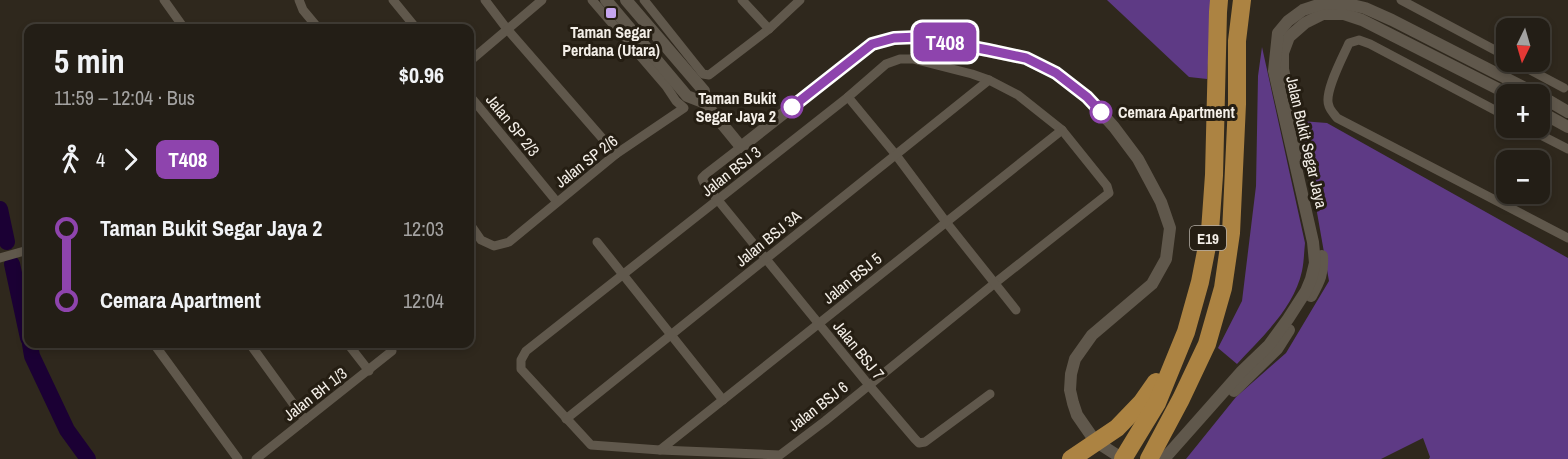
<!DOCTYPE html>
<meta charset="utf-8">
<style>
:root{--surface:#231e16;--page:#2f2b23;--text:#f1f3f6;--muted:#a3a2a1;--line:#403c35}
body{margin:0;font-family:"Archivo Narrow",sans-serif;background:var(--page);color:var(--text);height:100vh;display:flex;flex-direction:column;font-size:22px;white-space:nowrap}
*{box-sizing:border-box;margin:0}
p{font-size:20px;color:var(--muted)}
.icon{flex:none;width:33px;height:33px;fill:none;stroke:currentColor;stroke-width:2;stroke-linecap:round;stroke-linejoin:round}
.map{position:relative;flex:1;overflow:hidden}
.side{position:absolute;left:24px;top:24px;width:450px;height:324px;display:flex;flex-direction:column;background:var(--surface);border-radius:12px;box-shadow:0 3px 9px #0003,0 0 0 2px var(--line)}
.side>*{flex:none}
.badge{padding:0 12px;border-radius:9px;font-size:21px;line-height:39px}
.needle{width:39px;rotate:185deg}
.fabs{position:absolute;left:1496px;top:18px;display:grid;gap:12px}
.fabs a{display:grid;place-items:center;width:54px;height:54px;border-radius:12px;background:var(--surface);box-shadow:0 3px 9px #0003,0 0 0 2px var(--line);font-size:30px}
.map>.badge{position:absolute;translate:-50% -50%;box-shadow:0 0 0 3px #fff}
.legs{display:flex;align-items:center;gap:9px;height:66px;padding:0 30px;font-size:20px}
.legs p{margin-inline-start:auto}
.overview{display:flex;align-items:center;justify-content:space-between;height:102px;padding:0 30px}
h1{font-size:33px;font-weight:700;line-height:45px}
ul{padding:0 30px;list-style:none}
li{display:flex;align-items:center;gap:21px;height:72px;font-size:22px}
li i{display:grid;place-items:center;width:9px;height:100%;margin:0 8px;background:currentColor}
li i::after{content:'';width:15px;height:15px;margin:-8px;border:4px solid;border-radius:50%;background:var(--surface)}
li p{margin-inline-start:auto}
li:first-child i{background:linear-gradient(#0000 50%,currentColor 0)}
li:last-child i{background:linear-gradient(currentColor 50%,#0000 0)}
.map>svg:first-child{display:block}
.forest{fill:#5e3a85}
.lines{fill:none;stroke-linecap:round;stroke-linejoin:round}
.river{stroke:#1b0034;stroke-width:16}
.minor{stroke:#60584c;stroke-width:9}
.tertiary{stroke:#60584c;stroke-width:12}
.motorway{stroke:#ac8342;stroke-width:18}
.line-1-casing{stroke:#fff;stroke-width:14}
.line-1{stroke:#8e44ad;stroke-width:9}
.poi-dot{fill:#c6a6f0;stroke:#251e13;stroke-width:2}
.stop-1-dot{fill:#fff;stroke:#8e44ad;stroke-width:3}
.labels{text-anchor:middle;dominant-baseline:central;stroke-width:6;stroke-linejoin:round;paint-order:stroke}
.shield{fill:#251e13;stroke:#b6b0a8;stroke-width:1.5}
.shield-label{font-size:15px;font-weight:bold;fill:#f4efe8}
.poi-label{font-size:16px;font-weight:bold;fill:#f4efe8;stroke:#251e13}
.stop-label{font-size:16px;font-weight:bold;fill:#f4efe8;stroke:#251e13;text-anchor:end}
.street-label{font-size:16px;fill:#f4efe8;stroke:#251e13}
</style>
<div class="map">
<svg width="1568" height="459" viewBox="0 0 1568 459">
<rect width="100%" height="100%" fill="#2f281d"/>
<g class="forest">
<polygon points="1107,0 1212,0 1207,79 1189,77"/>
<path d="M 1262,47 L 1305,243 C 1304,252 1304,262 1302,271 C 1294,308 1262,337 1237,364 L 1218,348 L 1242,301 L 1256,186 L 1258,76 Z"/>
<polygon points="1301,121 1327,123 1568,258 1568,459 1429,459 1430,457 1423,438 1381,459 1186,459 1236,397 1286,353 1329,281"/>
</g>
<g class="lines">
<g class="river">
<polyline points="0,209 7,242"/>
<polyline points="12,264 28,338"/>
<polyline points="30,344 32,356 67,430 88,459"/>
</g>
<g class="minor">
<polyline points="164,0 184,28"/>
<polyline points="299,0 303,10 318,28"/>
<polyline points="393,0 416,28"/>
<polyline points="485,0 507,29 616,154"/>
<polyline points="644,0 703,74 709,75 769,29 800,0"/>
<polyline points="742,0 769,29"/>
<polyline points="1401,0 1506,56"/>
<polygon points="900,59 913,59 972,74 989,80 1018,95 1062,130 1107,186 1109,193 995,283 825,421 780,455 660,450 591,445 521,369 521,360 526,351 848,97 886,64"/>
<polyline points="470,61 542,0"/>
<polyline points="1515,62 1564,88"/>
<polyline points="470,96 557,202"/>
<polyline points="848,97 896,155 946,222 1016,310"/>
<path d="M 1506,116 L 1370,44 L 1359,40 L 1349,43 C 1343,57 1323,93 1329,106 C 1330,110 1335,115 1337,118 L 1568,238"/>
<polyline points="1527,128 1568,149"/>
<polyline points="741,147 706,174 702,178 704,183 868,384 915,439 919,443 925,442 990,394"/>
<polyline points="470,224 481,240 494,246 509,242 616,154 684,108 676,101 666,86 592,0"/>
<polyline points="597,242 723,400"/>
<polyline points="0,258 28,250"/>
<polyline points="154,344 238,459"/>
<polyline points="250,344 305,420"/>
<polyline points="348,344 369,371"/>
<polyline points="566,419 989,80"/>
<polyline points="660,450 1062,130"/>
<polyline points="256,459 392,351"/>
</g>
<g class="tertiary">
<polyline points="606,0 687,96 705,103 741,147 872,44 894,38 919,37 1026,59 1055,73 1087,97 1114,127 1138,159 1161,202 1170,228 1166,259 1152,284 1092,335 1075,359 1071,374 1070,390 1073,403 1077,415 1095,441 1123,459"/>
<polyline points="626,0 704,91 705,103"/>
<polyline points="1539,95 1568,112"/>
<polyline points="1539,111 1568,127"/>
<polyline points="1301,153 1283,69 1283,53 1289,37 1305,23 1323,14 1344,14 1362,20 1508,94"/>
<path d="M 1311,296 C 1320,280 1323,273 1322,256"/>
<polyline points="1234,391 1277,349 1289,330"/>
<polyline points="1164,459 1242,371 1269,345 1288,319 1306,291 1311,279 1315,263 1313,242 1274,71 1278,33 1288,21 1303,10 1321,4 1343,3 1365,8 1392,20 1537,94"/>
</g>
<g class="motorway">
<polyline points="1071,459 1117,428 1142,402 1156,382"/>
<polyline points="1123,459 1157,403 1186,332 1200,282 1210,231 1214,175 1218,12 1219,0"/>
<polyline points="1149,459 1181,399 1207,344 1223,288 1231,233 1237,104 1237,41 1242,0"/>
</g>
</g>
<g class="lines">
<g class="line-1-casing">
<polyline id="line-1" points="792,107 872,44 894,38 919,37 988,50 1026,58 1056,73 1087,97 1101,112"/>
</g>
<use href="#line-1" class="line-1"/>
</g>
<rect class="poi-dot" x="605" y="7" width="12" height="12" rx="3"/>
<g class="stop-1-dot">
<circle cx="792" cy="107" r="10"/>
<circle cx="1101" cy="112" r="10"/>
</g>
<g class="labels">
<rect class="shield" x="1190" y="226" width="36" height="24" rx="4.5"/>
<g class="shield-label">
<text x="1208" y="238">E19</text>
</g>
<g class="poi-label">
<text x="611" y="32">Taman Segar<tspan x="611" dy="18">Perdana (Utara)</tspan></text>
</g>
<g class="stop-label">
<text x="776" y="98">Taman Bukit<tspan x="776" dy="18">Segar Jaya 2</tspan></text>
<text x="1118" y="112" text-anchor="start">Cemara Apartment</text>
</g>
<g class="street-label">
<text transform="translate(513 125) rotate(51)">Jalan SP 2/3</text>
<text transform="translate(1307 142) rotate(77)">Jalan Bukit Segar Jaya</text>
<text transform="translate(586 161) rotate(-38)">Jalan SP 2/6</text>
<text transform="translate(731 171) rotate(-38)">Jalan BSJ 3</text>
<text transform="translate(768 238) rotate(-39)">Jalan BSJ 3A</text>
<text transform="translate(852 278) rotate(-39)">Jalan BSJ 5</text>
<text transform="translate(859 350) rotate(51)">Jalan BSJ 7</text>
<text transform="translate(315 394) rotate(-38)">Jalan BH 1/3</text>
<text transform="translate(818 406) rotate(-38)">Jalan BSJ 6</text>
</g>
</g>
</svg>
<div class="fabs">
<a><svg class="needle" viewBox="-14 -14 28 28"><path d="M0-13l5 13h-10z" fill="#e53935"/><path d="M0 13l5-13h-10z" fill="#a3a2a1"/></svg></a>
<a>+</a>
<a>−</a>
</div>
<b class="badge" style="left:945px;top:42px;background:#8e44ad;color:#fff">T408</b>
<section class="side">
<div class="overview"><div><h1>5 min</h1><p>11:59 – 12:04 · Bus</p></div><b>$0.96</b></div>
<div class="legs"><svg class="icon" aria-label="walk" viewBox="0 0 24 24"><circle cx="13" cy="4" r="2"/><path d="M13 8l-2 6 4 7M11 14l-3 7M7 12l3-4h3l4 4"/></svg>4<svg class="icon" aria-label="forward" viewBox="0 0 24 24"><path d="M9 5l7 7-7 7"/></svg><b class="badge" style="background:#8e44ad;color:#fff">T408</b></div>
<ul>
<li><i style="color:#8e44ad"></i><b>Taman Bukit Segar Jaya 2</b><p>12:03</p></li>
<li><i style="color:#8e44ad"></i><b>Cemara Apartment</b><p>12:04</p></li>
</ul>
</section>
</div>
